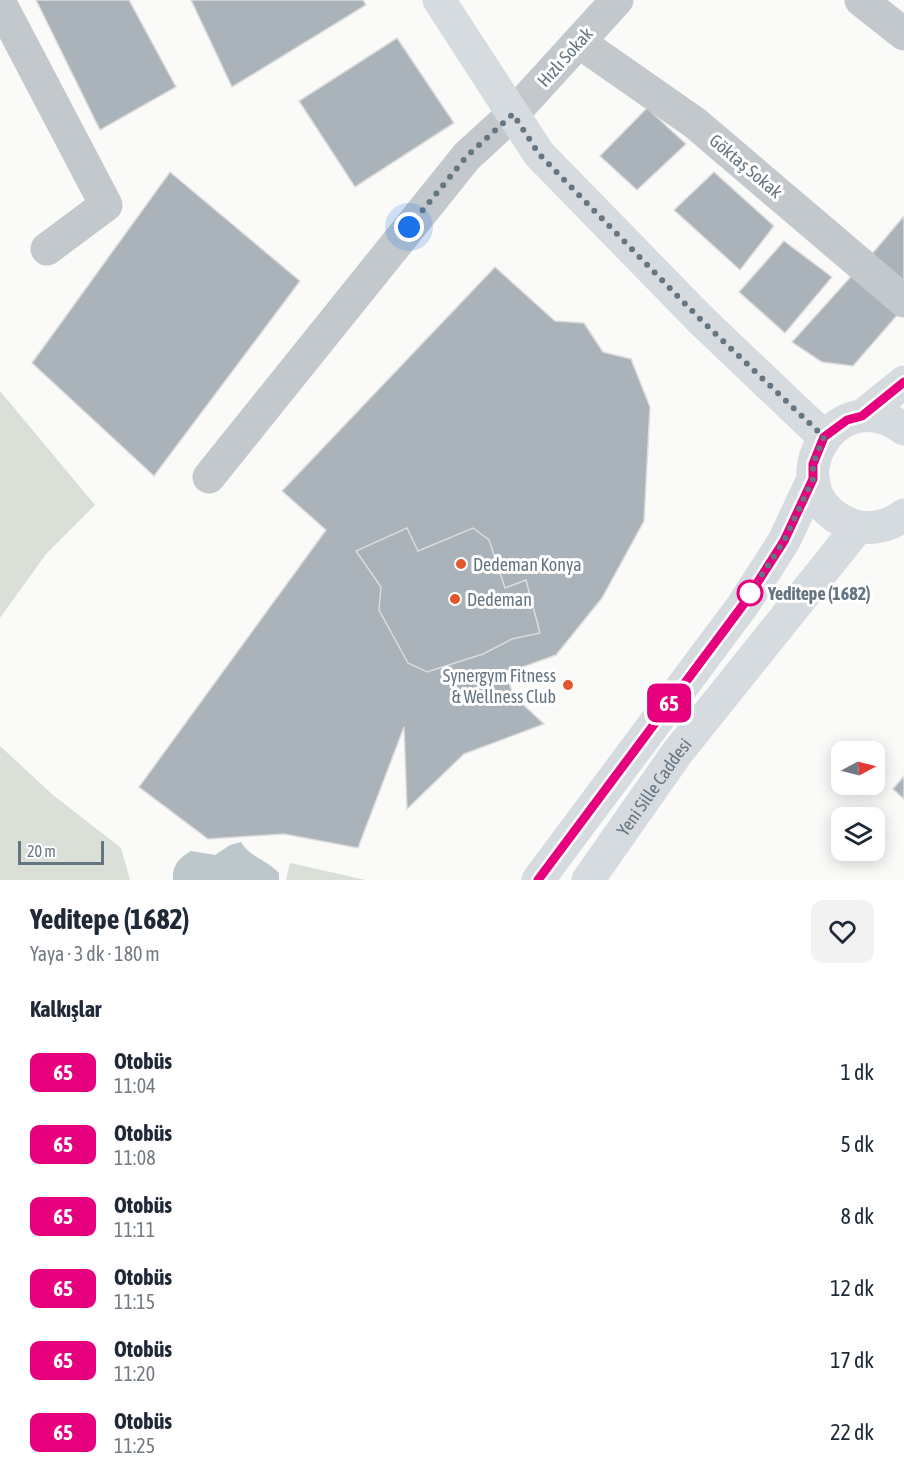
<!DOCTYPE html>
<html lang="tr">
<meta charset="utf-8">
<style>
:root{--surface:#fff;--page:#f2f2f3;--text:#1f2937;--muted:#747a83}
body{margin:0;font-family:"Asap Condensed",sans-serif;background:var(--page);color:var(--text);height:100vh;display:flex;flex-direction:column;font-size:22px;white-space:nowrap}
*{box-sizing:border-box;margin:0}
p{font-size:20px;color:var(--muted)}
.icon{flex:none;width:33px;height:33px;fill:none;stroke:currentColor;stroke-width:2;stroke-linecap:round;stroke-linejoin:round}
.map{position:relative;height:880px;overflow:hidden}
.sheet{display:flex;flex-direction:column;background:var(--surface);flex:1}
.sheet>*{flex:none}
.badge{padding:0 12px;border-radius:9px;font-size:21px;line-height:39px}
.needle{width:39px;rotate:83deg}
.controls{position:absolute;left:831px;top:741px;display:grid;gap:12px}
.controls a{display:grid;place-items:center;width:54px;height:54px;border-radius:12px;background:var(--surface);box-shadow:0 3px 15px #0003;font-size:30px}
.scale{position:absolute;left:18px;bottom:15px;width:86px;box-sizing:border-box;padding-left:6px;border:3px solid #657683;border-top:0;font-size:16px;line-height:21px;white-space:nowrap;color:#657683;-webkit-text-stroke:4px #fff;paint-order:stroke}
.you{position:absolute;width:30px;height:30px;margin:-15px;border:4px solid #fff;border-radius:50%;background:#1a73e8;box-shadow:0 0 0 9px #1a73e833}
.map>.badge{position:absolute;translate:-50% -50%;box-shadow:0 0 0 3px #fff}
h2{padding:0 30px;font-size:22px;line-height:54px}
.round{display:grid;place-items:center;flex:none;width:63px;height:63px;border-radius:12px;background:var(--page)}
.head{display:flex;align-items:center;justify-content:space-between;height:102px;padding:0 30px}
h1{font-size:28px;font-weight:700;line-height:45px}
ul{padding:0;list-style:none}
li{display:flex;align-items:center;gap:18px;height:72px;padding:0 30px}
li div{flex:1}
li b{display:block;font-size:22px}
li em{font-style:normal}
li .badge{min-width:66px;font-weight:700;text-align:center}
.map>svg:first-child{display:block}
.green{fill:#dadfd7}
.water{fill:#bbc7cb}
.building{fill:#aab3b9;stroke:#dcdcda;stroke-width:1.5}
.lines{fill:none;stroke-linecap:round;stroke-linejoin:round}
.street{stroke:#c3c8cc;stroke-width:33}
.secondary{stroke:#d6dbdf;stroke-width:33}
.line-casing{stroke:#fff;stroke-width:14}
.line{stroke:#e6007e;stroke-width:9}
.walk{stroke:#657683;stroke-width:6;stroke-dasharray:0 10.8}
.poi-dot{fill:#e4572e;stroke:#fff;stroke-width:2}
.stop-dot{fill:#fff;stroke:#e6007e;stroke-width:3}
.labels{text-anchor:middle;dominant-baseline:central;stroke-width:6;stroke-linejoin:round;paint-order:stroke}
.street-label{font-size:18px;fill:#657683;stroke:#fff}
.poi-label{font-size:18px;fill:#657683;stroke:#fff;text-anchor:start}
.stop-label{font-size:18px;font-weight:bold;fill:#657683;stroke:#fff;text-anchor:start}
</style>
<div class="map">
<svg width="904" height="880" viewBox="0 0 904 880">
<rect width="100%" height="100%" fill="#fafaf8"/>
<g class="green">
<polygon points="0,391 95,505 46,554 0,618"/>
<polygon points="0,746 53,795 121,848 130,880 0,880"/>
<polygon points="290,863 366,880 286,880"/>
</g>
<path class="water" d="M 241,842 C 251,858 266,859 279,873 L 279,880 L 173,880 C 172,865 179,858 191,851 L 215,855 L 230,845 Z"/>
<g class="building">
<polygon points="36,0 129,0 176,87 100,130"/>
<polygon points="191,0 363,0 366,5 232,87"/>
<polygon points="397,38 454,123 355,187 299,101"/>
<polygon points="647,108 686,144 637,190 600,156"/>
<polygon points="170,172 300,281 154,476 32,363"/>
<polygon points="714,172 774,226 740,270 674,210"/>
<polygon points="904,216 904,281 871,255"/>
<polygon points="784,241 832,277 785,333 739,292"/>
<polygon points="495,267 555,321 584,323 603,352 631,359 650,407 644,521 602,598 556,655 506,673 513,695 544,724 464,754 407,809 404,727 358,848 284,834 208,839 139,787 326,530 282,491"/>
<polygon points="856,271 899,313 853,366 822,362 792,342"/>
<polygon points="407,528 418,551 473,528 489,540 505,588 526,580 540,633 512,639 483,654 427,672 408,663 379,610 381,587 356,551"/>
<polygon points="904,776 904,799 893,789"/>
</g>
<g class="lines">
<g class="street">
<polyline points="861,0 904,34"/>
<polyline points="0,3 106,205 47,249"/>
<polyline points="579,42 695,123 904,301"/>
<polyline points="209,477 467,156 513,114 617,0"/>
</g>
<g class="secondary">
<polyline points="439,0 539,154 701,320 824,437"/>
<polyline points="862,416 904,382"/>
<path d="M 904,429 C 833,376 769,494 852,525 C 869,531 890,526 904,515"/>
<polyline points="538,880 743,605 784,541 813,479"/>
<path id="s1" d="M 588,880 L 677,753 L 858,527"/>
</g>
</g>
<g class="lines">
<g class="line-casing">
<polyline id="line" points="538,880 743,605 784,541 813,479 813,464 824,437 847,420 862,416 904,382"/>
</g>
<use href="#line" class="line"/>
<polyline class="walk" points="409,227 467,156 513,114 539,154 701,320 824,437 813,464 813,479 784,541 750,593"/>
</g>
<g class="poi-dot">
<circle cx="461" cy="564" r="6"/>
<circle cx="455" cy="599" r="6"/>
<circle cx="568" cy="685" r="6"/>
</g>
<circle class="stop-dot" cx="750" cy="593" r="12"/>
<g class="labels">
<g class="street-label">
<text transform="translate(565 57) rotate(-48)">Hızlı Sokak</text>
<text transform="translate(746 166) rotate(40)">Göktaş Sokak</text>
<text stroke="none"><textPath href="#s1" startOffset="114">Yeni Sille Caddesi</textPath></text>
</g>
<g class="poi-label">
<text x="473" y="564">Dedeman Konya</text>
<text x="467" y="599">Dedeman</text>
<text x="556" y="675" text-anchor="end">Synergym Fitness<tspan x="556" dy="21">&amp; Wellness Club</tspan></text>
</g>
<g class="stop-label">
<text x="768" y="593">Yeditepe (1682)</text>
</g>
</g>
</svg>
<div class="controls">
<a><svg class="needle" viewBox="-14 -14 28 28"><path d="M0-13l5 13h-10z" fill="#e53935"/><path d="M0 13l5-13h-10z" fill="#747a83"/></svg></a>
<a><svg class="icon" aria-label="layers" viewBox="0 0 24 24"><path d="M12 4l9 5-9 5-9-5zM3 14l9 5 9-5"/></svg></a>
</div>
<div class="scale">20 m</div>
<div class="you" style="left:409px;top:227px"></div>
<b class="badge" style="left:669px;top:703px;background:#e6007e;color:#fff">65</b>
</div>
<section class="sheet">
<div class="head"><div><h1>Yeditepe (1682)</h1><p>Yaya · 3 dk · 180 m</p></div><a class="round"><svg class="icon" aria-label="heart" viewBox="0 0 24 24"><path d="M12 20l-8-8c-3-5 5-10 8-4 3-6 11-1 8 4z"/></svg></a></div>
<h2>Kalkışlar</h2>
<ul>
<li><span class="badge" style="background:#e6007e;color:#fff">65</span><div><b>Otobüs</b><p>11:04</p></div><em>1 dk</em></li>
<li><span class="badge" style="background:#e6007e;color:#fff">65</span><div><b>Otobüs</b><p>11:08</p></div><em>5 dk</em></li>
<li><span class="badge" style="background:#e6007e;color:#fff">65</span><div><b>Otobüs</b><p>11:11</p></div><em>8 dk</em></li>
<li><span class="badge" style="background:#e6007e;color:#fff">65</span><div><b>Otobüs</b><p>11:15</p></div><em>12 dk</em></li>
<li><span class="badge" style="background:#e6007e;color:#fff">65</span><div><b>Otobüs</b><p>11:20</p></div><em>17 dk</em></li>
<li><span class="badge" style="background:#e6007e;color:#fff">65</span><div><b>Otobüs</b><p>11:25</p></div><em>22 dk</em></li>
</ul>
</section>
